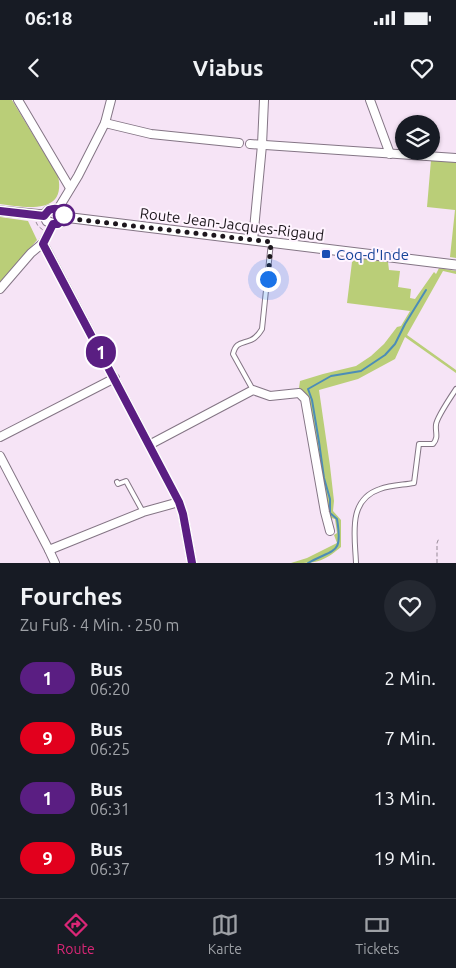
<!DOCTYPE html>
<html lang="de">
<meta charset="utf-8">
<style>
:root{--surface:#171b24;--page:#242831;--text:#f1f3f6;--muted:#9ea1a6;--line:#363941;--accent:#db2777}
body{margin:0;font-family:Ubuntu,sans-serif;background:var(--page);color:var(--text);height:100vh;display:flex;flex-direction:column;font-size:19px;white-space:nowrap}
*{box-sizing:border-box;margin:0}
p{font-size:16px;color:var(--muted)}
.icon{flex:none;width:28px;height:28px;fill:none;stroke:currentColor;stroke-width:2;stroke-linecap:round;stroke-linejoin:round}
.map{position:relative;height:463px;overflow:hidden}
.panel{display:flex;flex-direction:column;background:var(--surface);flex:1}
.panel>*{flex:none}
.badge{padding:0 10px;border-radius:16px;font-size:18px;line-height:32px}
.buttons{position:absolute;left:395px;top:15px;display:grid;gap:10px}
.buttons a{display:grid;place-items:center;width:45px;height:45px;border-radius:50%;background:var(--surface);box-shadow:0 1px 4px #0004;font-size:25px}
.you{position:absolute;width:25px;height:25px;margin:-12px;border:4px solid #fff;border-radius:50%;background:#1a73e8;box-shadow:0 0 0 8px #1a73e833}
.map>.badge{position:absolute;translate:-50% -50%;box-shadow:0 0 0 2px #fff}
.round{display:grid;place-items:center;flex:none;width:52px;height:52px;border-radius:26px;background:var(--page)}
.headline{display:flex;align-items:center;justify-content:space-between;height:85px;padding:0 20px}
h1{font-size:24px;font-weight:600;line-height:38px}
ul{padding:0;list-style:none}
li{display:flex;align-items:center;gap:15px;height:60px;padding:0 20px}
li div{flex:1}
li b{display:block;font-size:19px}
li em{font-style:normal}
li .badge{min-width:55px;font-weight:700;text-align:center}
.status{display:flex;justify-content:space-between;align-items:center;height:35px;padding:0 25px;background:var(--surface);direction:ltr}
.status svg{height:14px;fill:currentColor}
header{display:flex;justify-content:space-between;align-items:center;height:65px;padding:0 20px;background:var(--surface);font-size:22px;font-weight:600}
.menu{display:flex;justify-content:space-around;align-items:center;height:70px;border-top:1px solid var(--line);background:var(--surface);font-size:14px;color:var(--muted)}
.menu a{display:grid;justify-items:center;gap:2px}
.menu .on{color:var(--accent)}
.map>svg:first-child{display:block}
.green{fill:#bace78}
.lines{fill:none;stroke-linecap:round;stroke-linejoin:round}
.stream{stroke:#4c8db7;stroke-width:2}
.service-casing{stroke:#847585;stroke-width:6}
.minor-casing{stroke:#847585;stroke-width:10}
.tertiary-casing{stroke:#847585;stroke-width:11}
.path{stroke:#978a97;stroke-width:1;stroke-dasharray:4 2.5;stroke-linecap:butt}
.service{stroke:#fff;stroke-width:4}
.minor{stroke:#fff;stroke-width:8}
.tertiary{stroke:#fff;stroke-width:9}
.line-casing{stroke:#fff;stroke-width:11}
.line{stroke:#5a1e82;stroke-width:8}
.walk{stroke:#1d171d;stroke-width:5;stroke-dasharray:0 9}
.stop-dot{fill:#fff;stroke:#5a1e82;stroke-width:2.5}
.transit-dot{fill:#1a4fb4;stroke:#fff4ff;stroke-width:2}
.labels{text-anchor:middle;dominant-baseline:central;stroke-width:4;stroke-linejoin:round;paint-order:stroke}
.street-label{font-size:15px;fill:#1d171d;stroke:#fff4ff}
.transit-label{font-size:15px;fill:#164399;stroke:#fff4ff;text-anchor:start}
</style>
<div class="status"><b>06:18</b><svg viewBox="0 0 49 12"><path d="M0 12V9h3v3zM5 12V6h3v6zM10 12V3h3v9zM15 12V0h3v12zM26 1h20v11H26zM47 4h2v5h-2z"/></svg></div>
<header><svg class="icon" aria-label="back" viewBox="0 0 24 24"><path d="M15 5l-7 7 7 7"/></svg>Viabus<svg class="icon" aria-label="heart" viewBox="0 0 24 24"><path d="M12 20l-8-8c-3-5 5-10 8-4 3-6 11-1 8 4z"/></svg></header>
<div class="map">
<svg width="456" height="463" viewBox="0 0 456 463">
<rect width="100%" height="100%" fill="#f6e4f6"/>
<g class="green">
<path d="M 0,0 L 12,0 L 58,76 C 67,116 24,107 0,104 Z"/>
<polygon points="431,60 456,61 456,158 450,157 455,110 427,107"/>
<polygon points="0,117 28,121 37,140 0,184"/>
<path d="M 357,158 L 388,162 L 389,170 L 400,171 L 398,187 L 411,189 L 410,198 L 415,199 L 434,172 L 436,174 L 439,168 L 456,171 L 456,174 L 443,171 L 407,235 L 456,270 L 456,273 L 405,237 L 395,259 L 358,279 L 319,290 L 330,366 L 334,401 L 333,411 L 341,420 L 341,447 C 322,463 316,463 291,463 L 307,458 L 337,443 L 334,435 L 337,433 L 335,419 L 328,417 L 307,296 L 299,288 L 300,281 L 323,274 L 356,266 L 371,256 L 384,244 L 397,227 L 401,226 L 410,211 L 347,203 L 352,162 Z"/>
</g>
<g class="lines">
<path class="stream" d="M 308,463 C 335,448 343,455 337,419 L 330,413 L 330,399 L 324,378 L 319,342 L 312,300 L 308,289 L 331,276 L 361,271 L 385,255 L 395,244 L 405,224 L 426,190"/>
<g class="service-casing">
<g id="service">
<path d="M 253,290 L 233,254 C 236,242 241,244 251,240 C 256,238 259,234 262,229 L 271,142"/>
<polyline points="117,382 118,384 126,381 143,412"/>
<path d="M 356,463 C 355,436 347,400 380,389 C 391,385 403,385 414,383 L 419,344 L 433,344 C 439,337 435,332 436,325 C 436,319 452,295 456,289"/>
</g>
</g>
<g class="minor-casing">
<g id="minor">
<polyline points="18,0 70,88"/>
<polyline points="370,0 390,54"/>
<polyline points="105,23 151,34 239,43"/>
<polyline points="250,44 456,58"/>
<polyline points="58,109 78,76 105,23 111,0"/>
<polyline points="253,140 262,45 264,0"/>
<polyline points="43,143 179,402 183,414 192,463"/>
<polyline points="0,189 31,153 43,143 53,124"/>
<polyline points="0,337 115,278"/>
<polyline points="149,345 253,290 270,296 299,293 305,299 325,412 330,431"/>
<polyline points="0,356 49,450 143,412 179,402"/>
<polyline points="49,450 55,463"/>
</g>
</g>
<g class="tertiary-casing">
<g id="tertiary">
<polyline points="0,111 44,115"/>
<polyline points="44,115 49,110 58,109 62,111 64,117"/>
<polyline points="44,115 47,121 53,124 61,122 64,117"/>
<polyline points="64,117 456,165"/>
</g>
</g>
<g class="path">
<polyline points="36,122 38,126 43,130"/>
<polyline points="437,463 437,443 439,438"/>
</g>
<use href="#service" class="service"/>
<use href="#minor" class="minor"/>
<use href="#tertiary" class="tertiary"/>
</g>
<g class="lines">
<g class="line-casing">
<path id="line" d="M 0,111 L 44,116 L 49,110 C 54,108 60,108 63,113 L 63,120 L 58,124 L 53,124 L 43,144 L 179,402 L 183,414 L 192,463"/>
</g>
<use href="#line" class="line"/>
<polyline class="walk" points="64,115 64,117 74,119 271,142 268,179"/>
</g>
<circle class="stop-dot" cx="64" cy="115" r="10"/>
<rect class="transit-dot" x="321" y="149" width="10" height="10" rx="2.5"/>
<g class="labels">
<g class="street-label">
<text transform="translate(232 124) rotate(7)">Route Jean-Jacques-Rigaud</text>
</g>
<g class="transit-label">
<text x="336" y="154">Coq-d'Inde</text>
</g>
</g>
</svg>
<div class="buttons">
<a><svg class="icon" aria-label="layers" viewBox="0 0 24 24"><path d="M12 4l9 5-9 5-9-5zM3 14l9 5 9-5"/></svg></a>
</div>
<div class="you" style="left:268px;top:179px"></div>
<b class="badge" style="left:101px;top:252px;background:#5a1e82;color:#fff">1</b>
</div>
<section class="panel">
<div class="headline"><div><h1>Fourches</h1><p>Zu Fuß · 4 Min. · 250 m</p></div><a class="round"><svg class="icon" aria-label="heart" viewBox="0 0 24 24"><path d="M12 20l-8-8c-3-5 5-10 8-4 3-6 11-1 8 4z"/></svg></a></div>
<ul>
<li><span class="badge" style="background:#5a1e82;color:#fff">1</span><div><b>Bus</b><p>06:20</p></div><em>2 Min.</em></li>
<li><span class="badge" style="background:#e2001d;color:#fff">9</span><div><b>Bus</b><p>06:25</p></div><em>7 Min.</em></li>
<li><span class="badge" style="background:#5a1e82;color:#fff">1</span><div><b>Bus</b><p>06:31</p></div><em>13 Min.</em></li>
<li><span class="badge" style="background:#e2001d;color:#fff">9</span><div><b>Bus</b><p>06:37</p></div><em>19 Min.</em></li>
</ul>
</section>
<nav class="menu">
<a class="on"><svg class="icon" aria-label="directions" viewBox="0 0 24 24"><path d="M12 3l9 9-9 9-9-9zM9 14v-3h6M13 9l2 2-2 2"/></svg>Route</a>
<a><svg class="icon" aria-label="map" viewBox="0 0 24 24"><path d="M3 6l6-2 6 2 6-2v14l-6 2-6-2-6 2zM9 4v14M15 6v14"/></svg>Karte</a>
<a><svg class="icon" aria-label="tickets" viewBox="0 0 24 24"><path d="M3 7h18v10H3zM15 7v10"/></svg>Tickets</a>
</nav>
